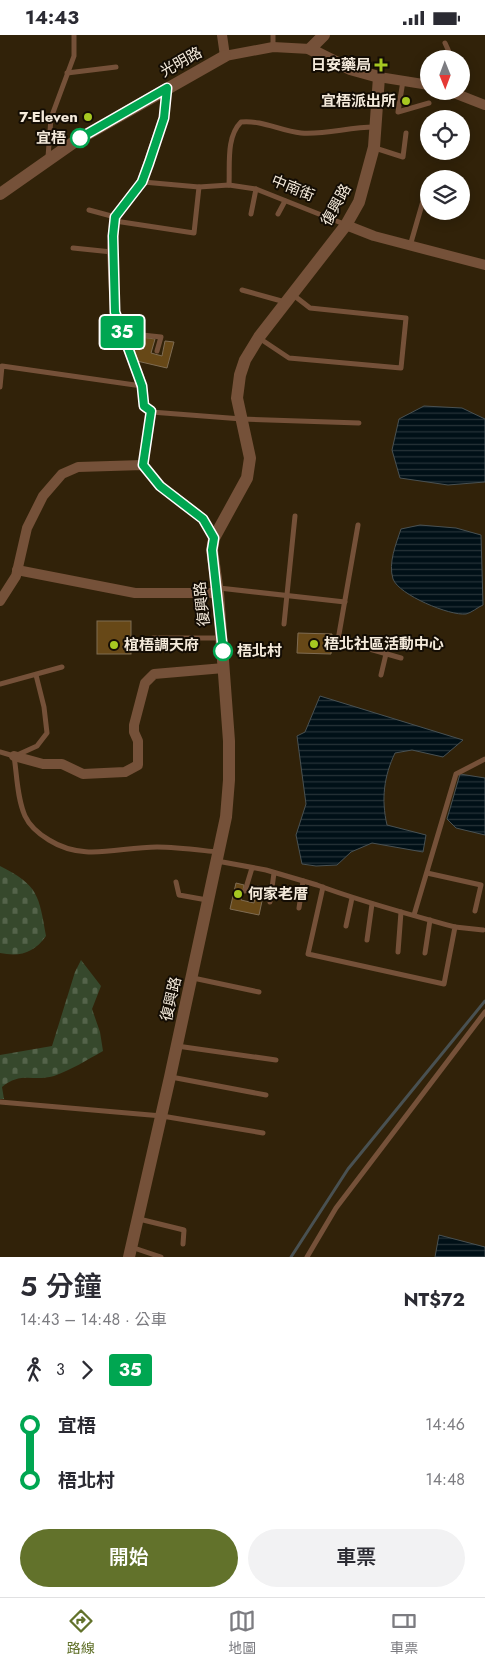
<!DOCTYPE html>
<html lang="zh-TW">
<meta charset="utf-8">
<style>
:root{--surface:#fff;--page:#f2f2f3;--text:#2b2b33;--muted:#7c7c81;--line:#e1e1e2;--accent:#62722b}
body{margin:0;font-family:Jost,"Noto Sans TC",sans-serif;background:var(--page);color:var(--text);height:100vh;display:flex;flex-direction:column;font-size:19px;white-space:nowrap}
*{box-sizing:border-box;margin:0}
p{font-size:16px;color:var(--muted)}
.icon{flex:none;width:28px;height:28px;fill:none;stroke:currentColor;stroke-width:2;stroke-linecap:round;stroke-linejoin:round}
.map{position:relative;height:1222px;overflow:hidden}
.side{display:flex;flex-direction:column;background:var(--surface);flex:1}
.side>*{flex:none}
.badge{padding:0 10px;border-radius:4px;font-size:18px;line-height:32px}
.needle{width:32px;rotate:179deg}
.controls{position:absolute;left:420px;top:15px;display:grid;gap:10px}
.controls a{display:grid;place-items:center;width:50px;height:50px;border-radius:50%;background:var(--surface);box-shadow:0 2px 12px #0003;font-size:25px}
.map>.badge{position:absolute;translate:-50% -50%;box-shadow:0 0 0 2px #fff}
.legs{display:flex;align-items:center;gap:8px;height:55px;padding:0 20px;font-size:16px}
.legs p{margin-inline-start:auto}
.overview{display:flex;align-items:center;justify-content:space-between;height:85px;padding:0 20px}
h1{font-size:28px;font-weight:600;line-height:38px}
.primary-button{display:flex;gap:10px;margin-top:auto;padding:10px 20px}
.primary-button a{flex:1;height:58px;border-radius:30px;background:var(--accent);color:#fff;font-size:20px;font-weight:600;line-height:58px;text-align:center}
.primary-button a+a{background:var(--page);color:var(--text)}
ul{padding:0 20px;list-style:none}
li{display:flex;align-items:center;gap:18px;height:55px;font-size:19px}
li i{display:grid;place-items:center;width:8px;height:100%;margin:0 6px;background:currentColor}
li i::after{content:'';width:12px;height:12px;margin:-6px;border:4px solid;border-radius:50%;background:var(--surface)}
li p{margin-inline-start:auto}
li:first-child i{background:linear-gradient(#0000 50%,currentColor 0)}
li:last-child i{background:linear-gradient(currentColor 50%,#0000 0)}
.status{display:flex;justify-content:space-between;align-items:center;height:35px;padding:0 25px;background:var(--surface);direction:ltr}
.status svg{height:14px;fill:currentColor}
.menu{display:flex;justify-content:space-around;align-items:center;height:70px;border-top:1px solid var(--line);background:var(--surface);font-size:14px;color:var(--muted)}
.menu a{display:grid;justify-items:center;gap:2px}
.menu .on{color:var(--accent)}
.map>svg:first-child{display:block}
.cemetery{fill:url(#cemetery-stones)}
.water{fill:url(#water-rules);stroke:#495152}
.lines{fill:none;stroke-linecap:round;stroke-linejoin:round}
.stream{stroke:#495152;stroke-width:3}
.building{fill:#674817;stroke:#7f6c53}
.service{stroke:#755139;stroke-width:5}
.minor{stroke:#755139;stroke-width:10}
.tertiary{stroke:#755139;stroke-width:12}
.line-1-casing{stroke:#fff;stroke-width:11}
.line-1{stroke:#00a651;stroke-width:8}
.poi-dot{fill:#a6c821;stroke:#140d04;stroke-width:2}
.stop-1-dot{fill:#fff;stroke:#00a651;stroke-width:2.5}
.labels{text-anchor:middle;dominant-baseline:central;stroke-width:4;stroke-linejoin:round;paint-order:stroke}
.street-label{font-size:15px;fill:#f4eadb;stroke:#140d04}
.poi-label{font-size:15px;font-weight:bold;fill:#f4eadb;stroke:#140d04;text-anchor:end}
.stop-label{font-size:15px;font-weight:bold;fill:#f4eadb;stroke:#140d04;text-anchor:end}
</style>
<div class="status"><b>14:43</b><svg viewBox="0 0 49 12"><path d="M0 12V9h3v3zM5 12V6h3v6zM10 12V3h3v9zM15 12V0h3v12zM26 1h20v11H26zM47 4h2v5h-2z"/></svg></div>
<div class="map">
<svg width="485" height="1222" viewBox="0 0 485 1222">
<defs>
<pattern id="cemetery-stones" width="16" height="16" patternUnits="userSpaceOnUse" patternTransform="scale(1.25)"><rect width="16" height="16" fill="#36482c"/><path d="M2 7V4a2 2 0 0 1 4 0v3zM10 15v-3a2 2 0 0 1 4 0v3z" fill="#54634a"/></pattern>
<pattern id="water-rules" width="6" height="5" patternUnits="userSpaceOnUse" patternTransform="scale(1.25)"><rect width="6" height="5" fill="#001017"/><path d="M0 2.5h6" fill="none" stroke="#263338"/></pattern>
</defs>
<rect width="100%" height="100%" fill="#312209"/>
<g class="cemetery">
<path d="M 0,831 C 38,850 39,860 46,901 C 34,918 20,922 0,918 Z"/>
<path d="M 81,925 L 101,951 L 92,974 L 100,997 L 103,1016 C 87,1025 71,1035 54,1041 C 33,1047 21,1036 2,1052 L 4,1064 L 0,1064 L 0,1020 L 52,1011 L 75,937 Z"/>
</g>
<g class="water">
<polygon points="424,371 462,373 485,384 485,447 448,450 400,443 392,415 399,384"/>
<path d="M 420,490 L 456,493 L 481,500 L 483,570 C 478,572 471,578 466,579 C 450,581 399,560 393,544 C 388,528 396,509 401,494 Z"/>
<path d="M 320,661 L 463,705 L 443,722 L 412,715 L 395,718 C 384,741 381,764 387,790 L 426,800 L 423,817 L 372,808 L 351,817 L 337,830 L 316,831 L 302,829 L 296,800 L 306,769 L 297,701 L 305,697 Z"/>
<polygon points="460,739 485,743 485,800 456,793 447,784"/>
<polygon points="439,1200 485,1212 485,1222 435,1222"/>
</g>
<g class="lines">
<polyline class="stream" points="291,1222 348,1134 485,966"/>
</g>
<g class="building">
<polygon points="134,301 155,304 151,318 162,321 165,306 174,307 167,333 137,326 132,312"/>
<rect x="97" y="586" width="34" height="33"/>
<polygon points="298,598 332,599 331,619 297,618"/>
<polygon points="236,848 244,850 241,865 254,868 257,851 265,852 259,880 230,874"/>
</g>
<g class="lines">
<g class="service">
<polyline points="273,0 273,12"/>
<polyline points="445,8 450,19 449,24"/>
<polyline points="67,38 116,32"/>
<polyline points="403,46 398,77 429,68"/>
<polyline points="375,113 403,122 406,98"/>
<polyline points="48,122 51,83 74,21 74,0"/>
<polyline points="143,147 199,152 229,150 256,154 344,189"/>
<path d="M 229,150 C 230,129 226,102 241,87 C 263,85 280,96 301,98 C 325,100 349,92 374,92"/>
<polyline points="89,175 115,182"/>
<polyline points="251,179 256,154"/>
<polyline points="278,179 285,166"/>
<polyline points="115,186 194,198 199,152"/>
<polyline points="410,211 423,166"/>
<polyline points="73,213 112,217"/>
<polyline points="242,255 285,267"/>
<polyline points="124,301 133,299 161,302 157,316"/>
<polyline points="259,303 289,323 401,333 406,283 310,273 292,259"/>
<polyline points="0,352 2,331 142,351"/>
<polyline points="151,377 242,384 359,388"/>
<polyline points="358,490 338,605 401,623"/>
<polyline points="219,553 345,567"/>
<polyline points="284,589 295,481"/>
<polyline points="153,603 221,603"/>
<polyline points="381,640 386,619"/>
<polyline points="0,649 62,632"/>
<path d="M 0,717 L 14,721 C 17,740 17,763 25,781 C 30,792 39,799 49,805 C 84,827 118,812 157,812 C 177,812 198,815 217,817"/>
<polyline points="15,721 37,711 47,698 44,672 36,640"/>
<path d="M 217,826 L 266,835 L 317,850 C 362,867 408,879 455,892 L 444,949 L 308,919 L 323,852"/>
<polyline points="427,838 481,850 475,876"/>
<polyline points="176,847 179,860 207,865"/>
<polyline points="245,856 252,833"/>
<polyline points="270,867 274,838"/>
<polyline points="299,873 303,846"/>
<polyline points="414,880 456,739 485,724"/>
<polyline points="346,891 352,863"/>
<polyline points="455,892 483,895"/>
<polyline points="367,905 372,869"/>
<polyline points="398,917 401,877"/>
<polyline points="425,918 430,885"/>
<polyline points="193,943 259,957"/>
<polyline points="177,1011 276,1025"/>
<polyline points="171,1042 266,1060"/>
<polyline points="0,1067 162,1081 263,1098"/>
<polyline points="139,1184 184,1195 183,1209"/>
<polyline points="131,1212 161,1222"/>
<polyline points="307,1222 336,1173 485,977"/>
</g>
<g class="minor">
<polyline points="222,0 225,21 273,12 310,14"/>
<polyline points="379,42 429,50"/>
<polyline points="449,56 485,70"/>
<polyline points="346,190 374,201 485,230"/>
<polyline points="143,430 151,377 144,371 142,351 115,277 112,217 115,182 142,147 164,83 167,53"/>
<polyline points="17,535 135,558 218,558"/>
<polyline points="0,566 16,541 27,493 43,461 62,439 78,432 143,430 161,451 203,484 214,503"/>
<polyline points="14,721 43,729 62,729 83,739 125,737 138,730 138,706 134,697 134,690 145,648 154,639 224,633"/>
</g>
<g class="tertiary">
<polyline points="0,159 77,105 225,21"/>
<polyline points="129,1222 170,1042 226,782 229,745 229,706 218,558 212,515 214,503 247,443 250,423 237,363 240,340 245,325 259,302 346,190 359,167 374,112 379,42 350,34 310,14 324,0"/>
</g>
</g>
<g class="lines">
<g class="line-1-casing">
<polyline id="line-1" points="80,103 167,53 164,83 149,128 142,147 115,182 113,201 115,277 142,351 144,371 151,376 143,430 160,451 203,484 214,503 212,515 223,616"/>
</g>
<use href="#line-1" class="line-1"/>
</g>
<g class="poi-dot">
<path d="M378.5 22.5h5v5h5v5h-5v5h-5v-5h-5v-5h5z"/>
<circle cx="406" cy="66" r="5"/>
<circle cx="88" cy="82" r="5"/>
<circle cx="314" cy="609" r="5"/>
<circle cx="114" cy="610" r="5"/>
<circle cx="238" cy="859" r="5"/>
</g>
<g class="stop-1-dot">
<circle cx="80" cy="103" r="9"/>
<circle cx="223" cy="616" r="9"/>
</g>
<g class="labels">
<g class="street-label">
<text transform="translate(181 27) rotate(-29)">光明路</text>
<text transform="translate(293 153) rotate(22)">中南街</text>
<text transform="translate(336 170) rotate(-61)">復興路</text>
<text transform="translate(202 569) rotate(-96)">復興路</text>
<text transform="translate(171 964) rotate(-77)">復興路</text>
</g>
<g class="poi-label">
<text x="371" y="30">日安藥局</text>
<text x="396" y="66">宜梧派出所</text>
<text x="78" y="82">7-Eleven</text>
<text x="324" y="609" text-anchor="start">梧北社區活動中心</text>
<text x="124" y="610" text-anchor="start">椬梧調天府</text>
<text x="248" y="859" text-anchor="start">何家老厝</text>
</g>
<g class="stop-label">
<text x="66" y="103">宜梧</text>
<text x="237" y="616" text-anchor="start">梧北村</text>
</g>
</g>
</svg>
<div class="controls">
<a><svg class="needle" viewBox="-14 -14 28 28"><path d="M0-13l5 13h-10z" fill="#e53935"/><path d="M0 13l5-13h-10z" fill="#7c7c81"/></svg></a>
<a><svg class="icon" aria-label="locate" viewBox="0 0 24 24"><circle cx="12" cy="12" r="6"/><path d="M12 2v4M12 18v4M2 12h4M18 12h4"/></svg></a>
<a><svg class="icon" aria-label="layers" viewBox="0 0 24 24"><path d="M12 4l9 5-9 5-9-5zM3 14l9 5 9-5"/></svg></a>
</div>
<b class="badge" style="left:122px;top:297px;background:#00a651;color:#fff">35</b>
</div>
<section class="side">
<div class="overview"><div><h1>5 分鐘</h1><p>14:43 – 14:48 · 公車</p></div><b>NT$72</b></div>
<div class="legs"><svg class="icon" aria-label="walk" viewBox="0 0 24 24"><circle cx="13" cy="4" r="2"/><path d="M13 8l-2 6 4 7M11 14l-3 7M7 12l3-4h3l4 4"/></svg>3<svg class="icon" aria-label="forward" viewBox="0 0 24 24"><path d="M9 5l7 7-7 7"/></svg><b class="badge" style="background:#00a651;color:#fff">35</b></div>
<ul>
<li><i style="color:#00a651"></i><b>宜梧</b><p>14:46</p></li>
<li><i style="color:#00a651"></i><b>梧北村</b><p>14:48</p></li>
</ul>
<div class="primary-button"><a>開始</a><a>車票</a></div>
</section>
<nav class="menu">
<a class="on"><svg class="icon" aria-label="directions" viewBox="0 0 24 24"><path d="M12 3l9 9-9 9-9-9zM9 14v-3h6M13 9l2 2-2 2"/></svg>路線</a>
<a><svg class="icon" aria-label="map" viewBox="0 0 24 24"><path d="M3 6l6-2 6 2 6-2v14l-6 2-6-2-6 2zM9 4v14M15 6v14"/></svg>地圖</a>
<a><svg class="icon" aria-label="tickets" viewBox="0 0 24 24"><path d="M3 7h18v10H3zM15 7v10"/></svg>車票</a>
</nav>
